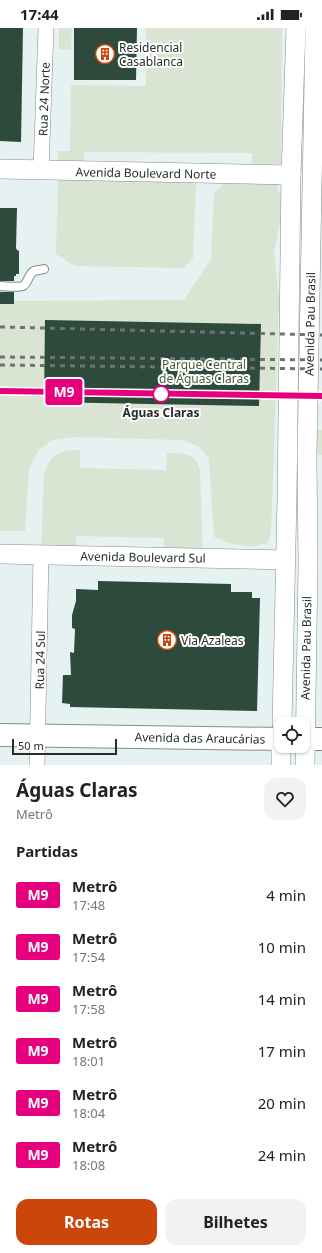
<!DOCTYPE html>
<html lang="pt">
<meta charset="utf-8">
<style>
:root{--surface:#fff;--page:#f2f2f2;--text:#222;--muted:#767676;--accent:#cc460b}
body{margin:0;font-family:"Noto Sans",sans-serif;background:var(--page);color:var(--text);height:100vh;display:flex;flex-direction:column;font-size:15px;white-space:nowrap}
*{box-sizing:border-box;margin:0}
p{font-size:13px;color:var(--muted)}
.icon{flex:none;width:22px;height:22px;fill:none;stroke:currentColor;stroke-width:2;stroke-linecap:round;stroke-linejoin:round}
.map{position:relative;height:737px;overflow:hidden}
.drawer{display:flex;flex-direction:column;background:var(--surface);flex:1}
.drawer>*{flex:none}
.badge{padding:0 8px;border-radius:3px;font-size:14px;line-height:26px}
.buttons{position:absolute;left:274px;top:689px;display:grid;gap:8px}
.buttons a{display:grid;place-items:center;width:36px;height:36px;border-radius:8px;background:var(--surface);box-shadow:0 1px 3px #0004;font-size:20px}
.scale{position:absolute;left:12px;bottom:10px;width:105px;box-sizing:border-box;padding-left:4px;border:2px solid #282c2c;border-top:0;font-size:11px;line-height:14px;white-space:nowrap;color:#282c2c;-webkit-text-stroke:3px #fff;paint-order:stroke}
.map>.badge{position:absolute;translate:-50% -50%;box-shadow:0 0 0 2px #fff}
h2{padding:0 16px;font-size:15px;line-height:36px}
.round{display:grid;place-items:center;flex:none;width:42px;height:42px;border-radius:12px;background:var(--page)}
.overview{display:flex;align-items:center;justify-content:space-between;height:68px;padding:0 16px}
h1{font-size:19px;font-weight:700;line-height:30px}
.cta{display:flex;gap:8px;margin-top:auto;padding:8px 16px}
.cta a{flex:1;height:46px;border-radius:12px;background:var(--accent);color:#fff;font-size:16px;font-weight:700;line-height:46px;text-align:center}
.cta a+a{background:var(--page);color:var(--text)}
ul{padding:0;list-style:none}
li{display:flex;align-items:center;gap:12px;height:52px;padding:0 16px}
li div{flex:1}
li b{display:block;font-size:15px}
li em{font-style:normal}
li .badge{min-width:44px;font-weight:700;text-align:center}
.status{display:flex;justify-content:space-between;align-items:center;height:28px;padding:0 20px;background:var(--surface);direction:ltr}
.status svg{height:11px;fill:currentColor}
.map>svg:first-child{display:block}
.green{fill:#dae4d3}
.building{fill:#2e4a3c}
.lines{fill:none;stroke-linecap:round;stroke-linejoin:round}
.service-casing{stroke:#828c8c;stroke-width:10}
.minor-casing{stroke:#828c8c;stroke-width:16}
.tertiary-casing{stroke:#828c8c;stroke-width:20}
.secondary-casing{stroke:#828c8c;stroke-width:24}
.service{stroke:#fff;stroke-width:8}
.minor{stroke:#fff;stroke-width:15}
.tertiary{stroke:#fff;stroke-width:19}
.secondary{stroke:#fff;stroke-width:22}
.rail{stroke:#6d7373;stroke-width:3;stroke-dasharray:5 5;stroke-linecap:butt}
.line-casing{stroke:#fff;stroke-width:9}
.line{stroke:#e6007e;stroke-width:6}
.stop-dot{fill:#fff;stroke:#e6007e;stroke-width:2}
.labels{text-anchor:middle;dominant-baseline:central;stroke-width:4;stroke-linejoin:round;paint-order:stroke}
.poi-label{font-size:12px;fill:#282c2c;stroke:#fff;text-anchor:start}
.street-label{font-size:12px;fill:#282c2c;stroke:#fff}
.park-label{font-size:12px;fill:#496034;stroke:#fff}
.stop-label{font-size:12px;font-weight:bold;fill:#282c2c;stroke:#fff}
</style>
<div class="status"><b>17:44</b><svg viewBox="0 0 49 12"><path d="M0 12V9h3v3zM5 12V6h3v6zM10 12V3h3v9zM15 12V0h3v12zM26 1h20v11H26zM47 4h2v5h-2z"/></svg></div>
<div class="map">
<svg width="322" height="737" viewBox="0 0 322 737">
<rect width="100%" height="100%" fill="#e6f1f1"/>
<g class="green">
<polygon points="59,0 72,0 71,22 59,21"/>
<polygon points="146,0 282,0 281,136 252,136 252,125 84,124 84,134 58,134 58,123 70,123 71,57 146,58"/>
<polygon points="58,150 196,155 193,230 184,240 75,238 56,226"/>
<polygon points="229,151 275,153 284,176 274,224 279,271 271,506 267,515 251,519 229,515 214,509 209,430 197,417 180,412 75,409 53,412 38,423 29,441 25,503 0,503 0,273 184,272 211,231 214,165"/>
<polygon points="313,402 322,402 322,427 312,427"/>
<path d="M 69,422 L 80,422 L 80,440 L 166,442 L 167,425 C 183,425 196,424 200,443 L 203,531 L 164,530 L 164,510 L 76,508 L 76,528 L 41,527 L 44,447 C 49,431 53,426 69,422 Z"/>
</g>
<g class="building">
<polygon points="0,0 23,0 21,114 0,113"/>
<polygon points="74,0 137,0 136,52 74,52"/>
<polygon points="0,180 17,180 16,220 17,222 19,223 19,246 16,246 16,248 14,248 14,253 0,253"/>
<rect x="0" y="264" width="14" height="12"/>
<polygon points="45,292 261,296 259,378 44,374"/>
<polygon points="98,553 231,556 231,564 252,564 252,570 260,570 257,683 70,679 70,676 62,675 63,647 71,647 70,624 74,625 75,601 72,600 72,587 76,573 76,561 98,562"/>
</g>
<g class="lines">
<g class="service-casing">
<path id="service" d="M 0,258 C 6,258 17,260 23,258 C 29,254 28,246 34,243 C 37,242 41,242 44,241"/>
</g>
<g class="minor-casing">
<g id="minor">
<polyline points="41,143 46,0"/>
<polyline points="37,737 41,527"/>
</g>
</g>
<g class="tertiary-casing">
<g id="tertiary">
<polyline points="0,141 291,147"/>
<polyline points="0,526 286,532"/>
<polyline points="282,696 287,470 291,147 296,0"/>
<polyline points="281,737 281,718"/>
<polyline points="305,737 308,537 307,427 315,0"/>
</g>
</g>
<g class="secondary-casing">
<g id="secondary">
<polyline points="0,707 281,711"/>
<polyline points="303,711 322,711"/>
</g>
</g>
<use href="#service" class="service"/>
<use href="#minor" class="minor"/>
<use href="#tertiary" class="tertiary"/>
<use href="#secondary" class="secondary"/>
<g class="rail">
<polyline points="0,299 322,307"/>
<polyline points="0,329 322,332"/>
<polyline points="0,337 322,341"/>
<polyline points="0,363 161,366 322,368"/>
</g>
</g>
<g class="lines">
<g class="line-casing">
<polyline id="line" points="0,363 322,368"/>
</g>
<use href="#line" class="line"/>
</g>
<defs>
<g id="building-ring" transform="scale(1)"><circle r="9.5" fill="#fff" stroke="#cc460b" stroke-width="1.5"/><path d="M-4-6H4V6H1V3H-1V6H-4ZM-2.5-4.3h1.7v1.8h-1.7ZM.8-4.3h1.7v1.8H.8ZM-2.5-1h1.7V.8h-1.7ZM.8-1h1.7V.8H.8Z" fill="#cc460b"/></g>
</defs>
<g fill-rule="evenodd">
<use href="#building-ring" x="105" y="26"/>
<use href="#building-ring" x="167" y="612"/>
</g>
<circle class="stop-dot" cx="161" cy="366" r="8"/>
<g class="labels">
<g class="poi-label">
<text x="119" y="19">Residencial<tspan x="119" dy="14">Casablanca</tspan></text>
<text x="181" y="612">Via Azaleas</text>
</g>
<g class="street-label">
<text transform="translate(44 71) rotate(-88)">Rua 24 Norte</text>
<text transform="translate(146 145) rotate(1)">Avenida Boulevard Norte</text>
<text transform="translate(310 296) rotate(-89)">Avenida Pau Brasil</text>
<text transform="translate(143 529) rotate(1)">Avenida Boulevard Sul</text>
<text transform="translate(306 620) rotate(-89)">Avenida Pau Brasil</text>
<text transform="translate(40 632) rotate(-89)">Rua 24 Sul</text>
<text transform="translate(200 710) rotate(1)">Avenida das Araucárias</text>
</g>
<g class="park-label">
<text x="204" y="336">Parque Central<tspan x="204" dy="14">de Águas Claras</tspan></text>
</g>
<g class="stop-label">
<text x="161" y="384">Águas Claras</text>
</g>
</g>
</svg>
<div class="buttons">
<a><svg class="icon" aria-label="locate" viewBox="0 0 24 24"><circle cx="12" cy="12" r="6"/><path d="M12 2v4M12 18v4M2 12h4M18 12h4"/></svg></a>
</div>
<div class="scale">50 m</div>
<b class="badge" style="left:64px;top:364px;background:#e6007e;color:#fff">M9</b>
</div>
<section class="drawer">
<div class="overview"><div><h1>Águas Claras</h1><p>Metrô</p></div><a class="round"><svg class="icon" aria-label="heart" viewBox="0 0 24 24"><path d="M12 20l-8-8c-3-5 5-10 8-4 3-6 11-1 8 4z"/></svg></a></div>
<h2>Partidas</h2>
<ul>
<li><span class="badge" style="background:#e6007e;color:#fff">M9</span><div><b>Metrô</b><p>17:48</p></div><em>4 min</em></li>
<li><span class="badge" style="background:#e6007e;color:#fff">M9</span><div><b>Metrô</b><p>17:54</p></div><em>10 min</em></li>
<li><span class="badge" style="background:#e6007e;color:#fff">M9</span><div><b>Metrô</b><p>17:58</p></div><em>14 min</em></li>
<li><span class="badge" style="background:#e6007e;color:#fff">M9</span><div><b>Metrô</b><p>18:01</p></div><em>17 min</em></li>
<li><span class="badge" style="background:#e6007e;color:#fff">M9</span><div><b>Metrô</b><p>18:04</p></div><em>20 min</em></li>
<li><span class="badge" style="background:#e6007e;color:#fff">M9</span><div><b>Metrô</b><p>18:08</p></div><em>24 min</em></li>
</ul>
<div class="cta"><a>Rotas</a><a>Bilhetes</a></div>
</section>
